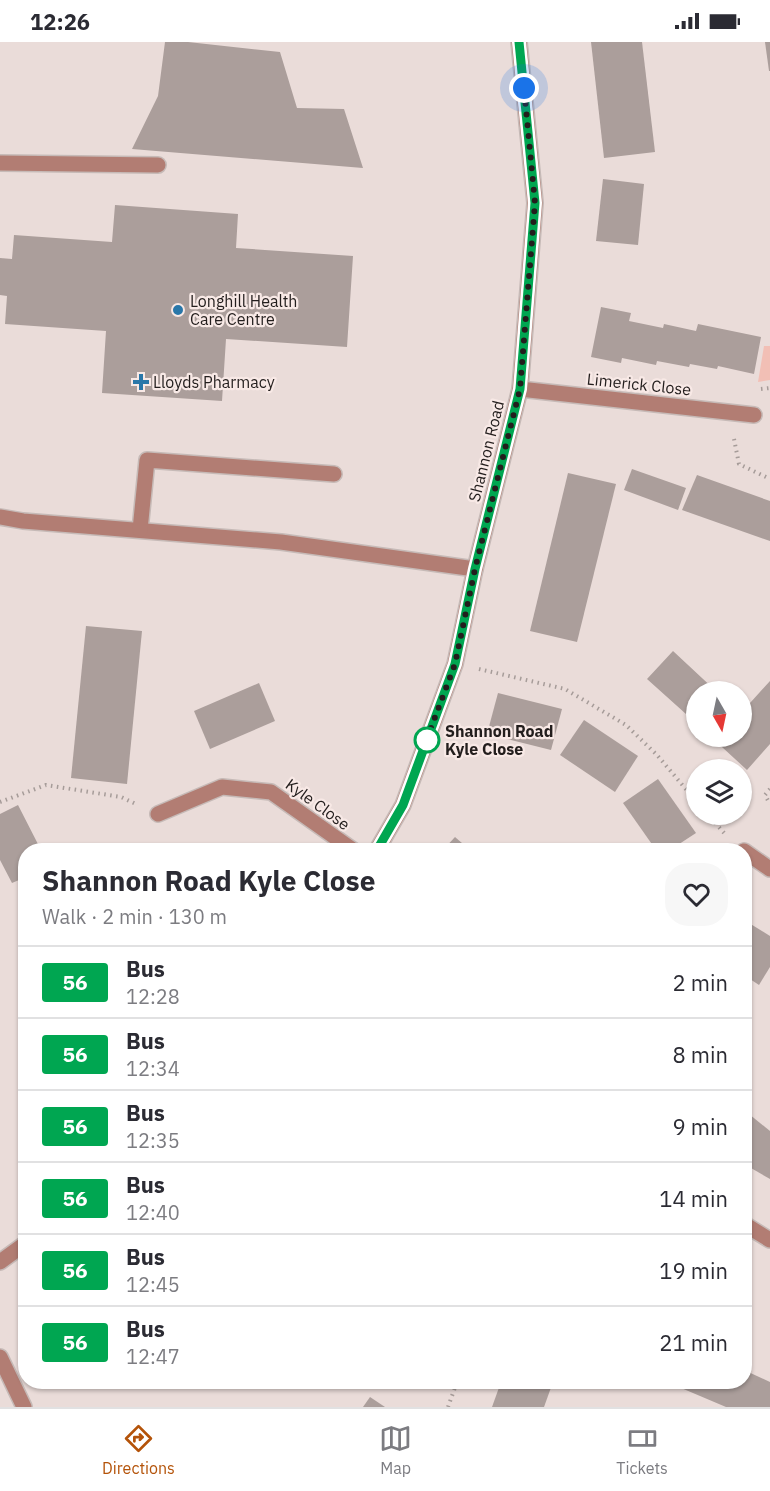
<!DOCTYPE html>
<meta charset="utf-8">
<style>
:root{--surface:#fff;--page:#f7f7f7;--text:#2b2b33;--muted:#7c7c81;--line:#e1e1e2;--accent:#b45309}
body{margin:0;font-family:"IBM Plex Sans",sans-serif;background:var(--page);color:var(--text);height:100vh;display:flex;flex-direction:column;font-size:22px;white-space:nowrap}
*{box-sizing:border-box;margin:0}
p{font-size:20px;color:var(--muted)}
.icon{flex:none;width:33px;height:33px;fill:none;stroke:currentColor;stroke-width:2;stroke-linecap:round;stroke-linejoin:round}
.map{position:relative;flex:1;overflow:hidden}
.side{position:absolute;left:18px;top:801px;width:734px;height:546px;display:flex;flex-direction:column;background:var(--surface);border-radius:24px;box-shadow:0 2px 4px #0004}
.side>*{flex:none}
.badge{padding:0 12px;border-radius:4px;font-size:21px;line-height:39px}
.needle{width:39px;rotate:171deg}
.fabs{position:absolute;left:686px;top:639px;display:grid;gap:12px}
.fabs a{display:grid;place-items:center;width:66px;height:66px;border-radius:50%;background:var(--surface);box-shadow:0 2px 4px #0004;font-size:30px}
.you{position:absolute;width:30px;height:30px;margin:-15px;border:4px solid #fff;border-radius:50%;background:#1a73e8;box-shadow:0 0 0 9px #1a73e833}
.map>.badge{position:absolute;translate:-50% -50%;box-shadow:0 0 0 3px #fff}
.round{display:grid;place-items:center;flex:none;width:63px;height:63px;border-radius:24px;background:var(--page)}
.headline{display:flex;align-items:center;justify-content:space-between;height:102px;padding:0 24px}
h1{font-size:28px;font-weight:800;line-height:45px}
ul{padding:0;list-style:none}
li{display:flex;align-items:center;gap:18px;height:72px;padding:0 24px;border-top:2px solid var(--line)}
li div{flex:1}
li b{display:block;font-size:22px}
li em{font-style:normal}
li .badge{min-width:66px;font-weight:700;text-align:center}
.status{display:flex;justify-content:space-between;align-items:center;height:42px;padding:0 30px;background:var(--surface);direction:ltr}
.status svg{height:16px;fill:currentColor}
.tab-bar{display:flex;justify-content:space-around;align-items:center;height:84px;border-top:2px solid var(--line);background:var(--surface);font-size:16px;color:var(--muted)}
.tab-bar a{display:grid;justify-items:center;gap:3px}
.tab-bar .active{color:var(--accent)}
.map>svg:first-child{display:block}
.green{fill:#f2bfb5}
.building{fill:#ab9e9b}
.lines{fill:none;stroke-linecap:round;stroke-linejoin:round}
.service-casing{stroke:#c6bab7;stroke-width:18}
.minor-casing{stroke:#c6bab7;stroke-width:18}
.path{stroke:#a69c99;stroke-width:4;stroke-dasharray:1.5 4.5;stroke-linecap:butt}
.service{stroke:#b27d73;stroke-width:15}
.minor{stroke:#b27d73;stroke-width:15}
.line-casing{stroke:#fff;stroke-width:14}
.line{stroke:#00a651;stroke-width:9}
.walk{stroke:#231e1d;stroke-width:6;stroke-dasharray:0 10.8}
.poi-dot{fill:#2977a9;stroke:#f8e9e6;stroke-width:2}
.stop-dot{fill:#fff;stroke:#00a651;stroke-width:3}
.labels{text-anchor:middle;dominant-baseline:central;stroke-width:4.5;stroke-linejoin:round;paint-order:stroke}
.poi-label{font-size:16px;fill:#231e1d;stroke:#f8e9e6;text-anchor:start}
.street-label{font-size:16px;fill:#231e1d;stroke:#f8e9e6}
.stop-label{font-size:16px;font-weight:bold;fill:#231e1d;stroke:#f8e9e6;text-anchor:start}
</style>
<div class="status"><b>12:26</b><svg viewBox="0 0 49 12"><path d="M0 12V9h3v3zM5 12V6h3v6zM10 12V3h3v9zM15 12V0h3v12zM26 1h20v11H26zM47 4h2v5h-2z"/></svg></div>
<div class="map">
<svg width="770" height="1365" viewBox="0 0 770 1365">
<rect width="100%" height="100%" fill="#eadcd9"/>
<polygon class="green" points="764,304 770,304 770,338 758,340"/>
<g class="building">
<polygon points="165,0 188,0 280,10 297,66 344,67 363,126 132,107 158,54"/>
<polygon points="591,0 642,0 655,110 604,116"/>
<polygon points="765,0 770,0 770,29 769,29"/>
<polygon points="603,137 644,142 638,203 596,199"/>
<polygon points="115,163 238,172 236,206 353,214 347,305 226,297 222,359 102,351 106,289 5,282 7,254 0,253 0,216 12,217 14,193 112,200"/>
<polygon points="601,265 631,271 629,279 663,286 664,282 696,289 698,282 761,295 754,332 718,324 717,327 690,322 689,325 657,319 656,323 622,316 621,321 591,315"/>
<polygon points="632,427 686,446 678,468 624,448"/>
<polygon points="568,431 616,442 577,600 530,589"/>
<polygon points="697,433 770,459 770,499 682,468"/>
<polygon points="86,584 142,589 127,742 71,736"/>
<polygon points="673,609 717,650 696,650 696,681 647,637"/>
<polygon points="770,639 770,702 747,728 710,694 741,694 741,671"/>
<polygon points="259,641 275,679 210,707 194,669"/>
<polygon points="498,651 562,667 551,708 487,692"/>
<polygon points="584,678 638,714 615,750 560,713"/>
<polygon points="658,737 696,791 670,808 656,808 623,761"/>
<polygon points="18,763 41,808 26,808 26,835 12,841 0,818 0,772"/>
<polygon points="455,795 470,808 443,808"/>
<polygon points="219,802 222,808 205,808"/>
<polygon points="744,878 770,894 770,925 759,943 744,933"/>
<polygon points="744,1068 770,1089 770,1137 744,1122"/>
<polygon points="744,1328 770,1340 770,1365 726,1365 667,1340 744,1340"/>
<polygon points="370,1340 389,1340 384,1347"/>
<polygon points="501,1340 553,1340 544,1365 492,1365"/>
<polygon points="370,1355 385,1365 363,1365"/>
</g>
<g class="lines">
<g class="service-casing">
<g id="service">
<polyline points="0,121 158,123"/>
<polyline points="0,475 23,479 281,500 475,527"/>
<polyline points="140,488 147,418 334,432"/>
</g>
</g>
<g class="minor-casing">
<g id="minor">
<polyline points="520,347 754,373"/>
<polyline points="158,772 222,745 271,750 353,808"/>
<polyline points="377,808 403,763 455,622 475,527 520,347 535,161 519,0"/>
<polyline points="744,809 770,827"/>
<polyline points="744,1182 770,1198"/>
<polyline points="0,1220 26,1201"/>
<polyline points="0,1315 24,1365"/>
</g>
</g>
<g class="path">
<polyline points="761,347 770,346"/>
<polyline points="734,397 739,422 770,437"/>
<polyline points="479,627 565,647 626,683 657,713 696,759"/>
<polyline points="770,747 765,753 770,762"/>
<polyline points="0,760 46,743 121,755 136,762"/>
<polyline points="707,772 725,792"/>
<polyline points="448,1365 457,1340"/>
</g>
<use href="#service" class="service"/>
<use href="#minor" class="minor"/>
</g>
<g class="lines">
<g class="line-casing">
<polyline id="line" points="377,808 403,763 455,622 475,527 520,347 535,161 519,0"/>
</g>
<use href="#line" class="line"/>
<polyline class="walk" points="427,698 425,702 455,622 475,527 520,347 535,161 524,46"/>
</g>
<g class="poi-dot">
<circle cx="178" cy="268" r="6"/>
<path d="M138 331h6v6h6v6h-6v6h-6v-6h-6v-6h6z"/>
</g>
<circle class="stop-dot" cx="427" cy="698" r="12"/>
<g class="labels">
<g class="poi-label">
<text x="190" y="259">Longhill Health<tspan x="190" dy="18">Care Centre</tspan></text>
<text x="153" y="340">Lloyds Pharmacy</text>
</g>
<g class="street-label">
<text transform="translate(639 342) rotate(6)">Limerick Close</text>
<text transform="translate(486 409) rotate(-76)">Shannon Road</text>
<text transform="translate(318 762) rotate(36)">Kyle Close</text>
</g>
<g class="stop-label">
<text x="445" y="689">Shannon Road<tspan x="445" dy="18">Kyle Close</tspan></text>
</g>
</g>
</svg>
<div class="fabs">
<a><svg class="needle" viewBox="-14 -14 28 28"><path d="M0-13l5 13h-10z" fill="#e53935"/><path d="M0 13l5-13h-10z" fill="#7c7c81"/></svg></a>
<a><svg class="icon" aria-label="layers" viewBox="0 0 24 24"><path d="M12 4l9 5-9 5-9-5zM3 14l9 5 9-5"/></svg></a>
</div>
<div class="you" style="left:524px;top:46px"></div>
<section class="side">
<div class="headline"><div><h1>Shannon Road Kyle Close</h1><p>Walk · 2 min · 130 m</p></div><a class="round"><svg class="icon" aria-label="heart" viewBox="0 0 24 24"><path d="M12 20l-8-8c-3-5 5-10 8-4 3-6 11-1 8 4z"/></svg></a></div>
<ul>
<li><span class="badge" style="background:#00a651;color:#fff">56</span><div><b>Bus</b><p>12:28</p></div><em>2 min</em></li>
<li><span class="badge" style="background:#00a651;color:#fff">56</span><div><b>Bus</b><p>12:34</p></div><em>8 min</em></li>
<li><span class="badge" style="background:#00a651;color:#fff">56</span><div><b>Bus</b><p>12:35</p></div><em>9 min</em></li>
<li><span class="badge" style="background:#00a651;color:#fff">56</span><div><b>Bus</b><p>12:40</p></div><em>14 min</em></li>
<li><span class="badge" style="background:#00a651;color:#fff">56</span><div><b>Bus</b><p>12:45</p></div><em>19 min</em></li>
<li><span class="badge" style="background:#00a651;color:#fff">56</span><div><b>Bus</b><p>12:47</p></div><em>21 min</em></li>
</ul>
</section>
</div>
<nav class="tab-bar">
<a class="active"><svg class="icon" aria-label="directions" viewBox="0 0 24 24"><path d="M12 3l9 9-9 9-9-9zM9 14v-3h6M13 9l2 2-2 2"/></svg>Directions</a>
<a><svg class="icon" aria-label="map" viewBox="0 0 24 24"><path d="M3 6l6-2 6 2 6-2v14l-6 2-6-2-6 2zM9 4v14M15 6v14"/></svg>Map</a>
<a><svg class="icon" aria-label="tickets" viewBox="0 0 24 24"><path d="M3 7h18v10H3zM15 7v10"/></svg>Tickets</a>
</nav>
